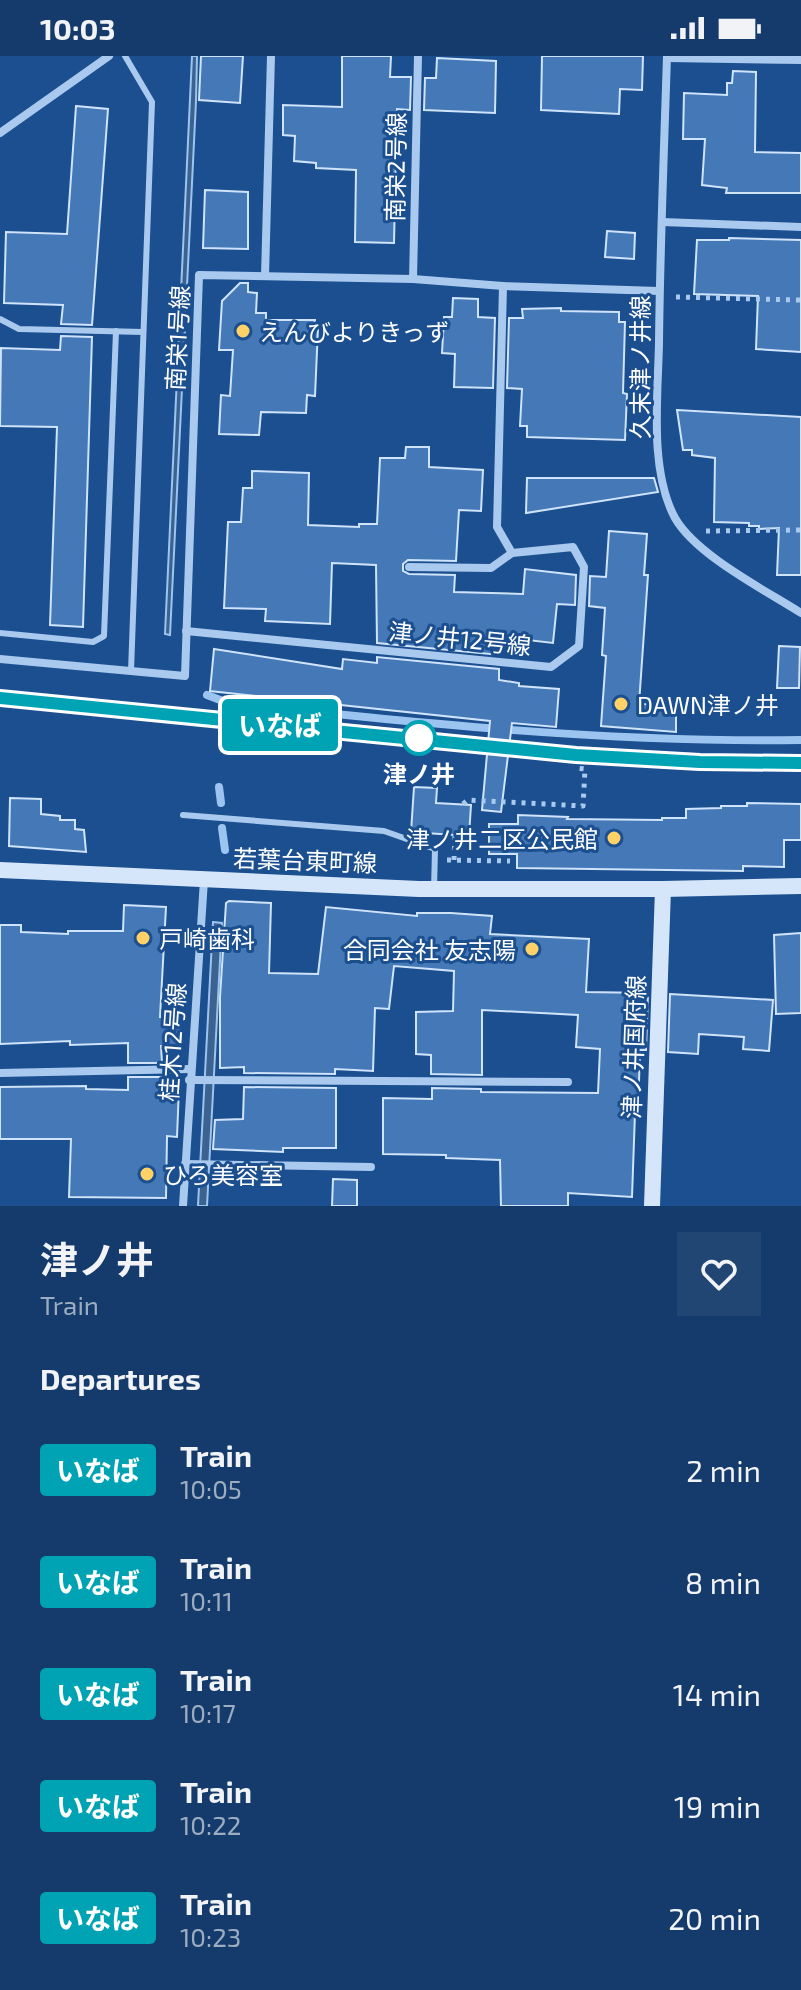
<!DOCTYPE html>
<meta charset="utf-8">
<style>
:root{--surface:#143b6b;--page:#214673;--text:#f1f3f6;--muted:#9dadc1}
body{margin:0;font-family:"Exo 2","Noto Sans JP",sans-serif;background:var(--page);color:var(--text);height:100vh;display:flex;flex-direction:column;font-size:30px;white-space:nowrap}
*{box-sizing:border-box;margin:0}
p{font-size:26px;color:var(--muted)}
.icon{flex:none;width:44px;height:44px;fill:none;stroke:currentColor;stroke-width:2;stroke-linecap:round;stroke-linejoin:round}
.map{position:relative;height:1150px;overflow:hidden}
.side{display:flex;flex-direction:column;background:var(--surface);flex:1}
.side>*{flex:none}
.badge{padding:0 16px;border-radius:6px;font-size:28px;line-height:52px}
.map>.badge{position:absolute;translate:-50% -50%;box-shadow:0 0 0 4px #fff}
h2{padding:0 40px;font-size:30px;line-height:72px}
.round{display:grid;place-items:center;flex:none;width:84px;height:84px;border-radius:0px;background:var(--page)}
.head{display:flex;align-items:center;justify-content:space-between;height:136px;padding:0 40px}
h1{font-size:38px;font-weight:700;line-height:60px}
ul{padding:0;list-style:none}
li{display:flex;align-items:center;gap:24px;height:112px;padding:0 40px}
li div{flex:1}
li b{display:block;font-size:30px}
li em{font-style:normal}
li .badge{min-width:88px;font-weight:700;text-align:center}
.status{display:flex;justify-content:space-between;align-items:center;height:56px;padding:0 40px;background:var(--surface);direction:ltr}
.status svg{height:22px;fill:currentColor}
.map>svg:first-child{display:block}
.water{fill:#3c6290;stroke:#9cc4f0;stroke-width:2}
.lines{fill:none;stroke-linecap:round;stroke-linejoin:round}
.stream{stroke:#9cc4f0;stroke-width:8}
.building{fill:#4478b7;stroke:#cfe3fa;stroke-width:2}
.path{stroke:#a9c9ee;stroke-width:5;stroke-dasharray:4 6;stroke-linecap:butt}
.service{stroke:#a9c9ee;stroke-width:6}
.minor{stroke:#a9c9ee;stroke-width:8}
.secondary{stroke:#d6e6fa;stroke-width:16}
.rail{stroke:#fff;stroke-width:6;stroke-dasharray:14 6;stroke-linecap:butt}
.line-casing{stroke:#fff;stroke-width:18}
.line{stroke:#00a3b4;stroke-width:12}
.poi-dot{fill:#ffd166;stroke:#1b4f8f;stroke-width:3}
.stop-dot{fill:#fff;stroke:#00a3b4;stroke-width:4}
.labels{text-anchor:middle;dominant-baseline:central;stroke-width:6;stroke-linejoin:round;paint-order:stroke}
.street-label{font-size:24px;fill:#fff;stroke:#1b4f8f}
.poi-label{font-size:24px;fill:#fff;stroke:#1b4f8f;text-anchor:start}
.stop-label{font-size:24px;font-weight:bold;fill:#fff;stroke:#1b4f8f}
</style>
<div class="status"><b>10:03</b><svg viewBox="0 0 49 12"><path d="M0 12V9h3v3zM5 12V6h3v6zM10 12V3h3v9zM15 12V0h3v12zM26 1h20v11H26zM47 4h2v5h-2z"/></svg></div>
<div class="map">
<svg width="801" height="1150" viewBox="0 0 801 1150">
<rect width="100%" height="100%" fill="#1b4f8f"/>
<g class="water">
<polygon points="192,0 197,0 196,45 170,579 165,578"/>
<polygon points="213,866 222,867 207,1150 198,1150"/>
</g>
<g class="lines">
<g class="stream">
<path d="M 207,639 L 228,647 C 418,667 609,687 801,684"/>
<polyline points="219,731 221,747"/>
<polyline points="222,772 225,794"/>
</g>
</g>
<g class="building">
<polygon points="201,0 243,0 240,47 199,44"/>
<polygon points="342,0 391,0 390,21 411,21 410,54 397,53 394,187 355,186 356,114 316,112 316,107 294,105 295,80 283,79 283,49 342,51"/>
<polygon points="542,0 643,0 642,34 620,33 619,58 541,54"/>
<polygon points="437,2 496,5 495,57 424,54 425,22 436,22"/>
<polygon points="733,15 756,16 755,96 801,97 801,137 726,137 727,132 702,129 705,83 683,83 684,37 727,39 727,27 732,27"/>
<polygon points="76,50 108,53 92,269 61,268 63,249 4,247 6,176 67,178"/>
<polygon points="205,134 248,136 248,193 203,192"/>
<polygon points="607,175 635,177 634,203 605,201"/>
<polygon points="729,182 801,184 801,296 756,293 758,240 694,238 697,184 729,184"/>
<polygon points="240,227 248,227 248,236 257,237 256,257 266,257 266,264 315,264 314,271 318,272 315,340 307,339 306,357 261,356 259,379 219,378 221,339 230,340 233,294 219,294 222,245"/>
<polygon points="453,242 478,243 478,261 495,262 493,332 454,331 455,298 442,297 444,261 452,261"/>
<polygon points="561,252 561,255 619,256 619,266 625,266 623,337 627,338 625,384 527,381 527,370 520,370 522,333 507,332 509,262 523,262 522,253"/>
<polygon points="61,280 92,281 83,571 50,569 57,371 0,370 1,292 60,294"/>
<polygon points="677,354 801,361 801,519 777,519 779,472 759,473 759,470 749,470 749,467 714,466 715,402 692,399 692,394 683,394"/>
<polygon points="406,391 429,391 429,411 483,414 481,455 459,454 456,505 408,504 403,508 403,515 409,518 455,519 454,536 523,538 525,513 576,519 575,549 557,548 553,587 501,581 500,599 377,587 376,509 332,507 330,568 265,565 266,553 224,552 228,466 241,466 243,432 252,432 252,415 309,417 308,469 359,471 359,468 377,468 380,402 405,402"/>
<polygon points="527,422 654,422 658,436 526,457"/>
<polygon points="609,475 647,478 644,519 648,519 639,648 676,649 676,676 601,670 606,600 602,599 605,552 589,550 590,520 606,521"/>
<polygon points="779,590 800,591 799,632 777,632"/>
<polygon points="214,593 342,613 343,603 377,607 377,601 499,613 499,624 519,627 519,630 559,633 556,671 512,667 501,756 482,754 490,665 210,635"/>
<polygon points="414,731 437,732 436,747 471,749 469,780 411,776"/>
<polygon points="10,742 41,743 41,758 60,760 60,764 75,764 75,773 84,774 86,796 9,790"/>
<polygon points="747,747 801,748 801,784 784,784 784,811 743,810 743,815 517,812 517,798 489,798 489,768 518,768 518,759 568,761 567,763 662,764 662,762 686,762 686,753 721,752 721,750 747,750"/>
<polygon points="229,845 271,847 269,917 318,918 326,851 417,860 417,857 451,857 492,860 490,878 589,883 586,936 648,937 646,994 640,994 638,1057 635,1057 632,1141 568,1137 568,1150 501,1150 500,1104 446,1102 446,1099 383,1098 383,1042 432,1043 432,1032 481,1033 481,1036 598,1037 600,993 576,991 578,959 482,954 482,1019 431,1018 431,999 416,998 416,956 453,955 454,915 394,910 389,953 375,952 373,1015 335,1013 335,1018 244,1017 244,1011 220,1012 220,941 226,847"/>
<polygon points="124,849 166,851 160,961 180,962 179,990 161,990 162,1007 128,1007 128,987 70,989 70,985 0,988 0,869 21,869 21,876 68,878 68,875 123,875"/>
<polygon points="801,877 801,957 776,958 774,879"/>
<polygon points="670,938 773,944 769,995 743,993 744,981 699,978 698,998 668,996"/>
<polygon points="128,1021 163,1021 163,1031 179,1032 177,1081 167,1080 166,1142 69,1141 71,1083 0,1083 0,1031 86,1030 86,1033 128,1034"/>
<polygon points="244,1031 336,1032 336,1092 283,1092 283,1096 213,1093 215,1064 243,1063"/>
<polygon points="333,1123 357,1124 357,1150 332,1150"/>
</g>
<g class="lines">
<g class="path">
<polyline points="676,241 801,244"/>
<polyline points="706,475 801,474"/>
<polyline points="463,748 468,744 583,750 585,713 576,712"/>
<polyline points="447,804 510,805"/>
<polyline points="454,804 455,779"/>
</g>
<g class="service">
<polyline points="125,0 152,46 131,615"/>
<polyline points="0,263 19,273 143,276"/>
<polyline points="0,577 93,586 104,580 116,275"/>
<polyline points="183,759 384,775 435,793 434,833"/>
</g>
<g class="minor">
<path d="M 667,0 C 664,96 660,191 659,287 C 658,340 649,414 675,462 C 696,499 765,534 801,557"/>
<polyline points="667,2 801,4"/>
<polyline points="0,77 109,0"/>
<polyline points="662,166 801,171"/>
<polyline points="265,220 271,0"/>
<polyline points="413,223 418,0"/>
<polyline points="409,511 491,512 512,497"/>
<polyline points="186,575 551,611 579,590 584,511 573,491 512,497 497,471 503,230"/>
<polyline points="0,603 185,620 199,219 413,223 503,230 659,235"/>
<polyline points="0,1017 190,1013"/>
<polyline points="189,1024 568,1026"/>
<polyline points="185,1108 371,1111"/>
<polyline points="183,1150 204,824"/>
</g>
<g class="secondary">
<polyline points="0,814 419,833 663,833 801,830"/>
<polyline points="652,1150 663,833"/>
</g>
<polyline class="rail" points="0,642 576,699 700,706 801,707"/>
</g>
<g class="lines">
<g class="line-casing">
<polyline id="line" points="0,642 576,699 700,706 801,707"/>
</g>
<use href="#line" class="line"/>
</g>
<g class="poi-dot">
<circle cx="243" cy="275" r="8"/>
<circle cx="621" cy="648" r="8"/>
<circle cx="614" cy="782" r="8"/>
<circle cx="143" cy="882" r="8"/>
<circle cx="532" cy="893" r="8"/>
<circle cx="147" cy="1118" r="8"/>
</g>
<circle class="stop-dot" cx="419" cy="682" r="16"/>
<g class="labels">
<g class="street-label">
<text transform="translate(395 111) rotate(-89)">南栄2号線</text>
<text transform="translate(177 282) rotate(-87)">南栄1号線</text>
<text transform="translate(639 311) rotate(-90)">久末津ノ井線</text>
<text transform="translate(460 582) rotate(6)">津ノ井12号線</text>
<text transform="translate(305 804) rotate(2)">若葉台東町線</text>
<text transform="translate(172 986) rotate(-86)">桂木12号線</text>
<text transform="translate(633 991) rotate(-88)">津ノ井国府線</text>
</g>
<g class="poi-label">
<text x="259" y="275">えんびよりきっず</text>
<text x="637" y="648">DAWN津ノ井</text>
<text x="598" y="782" text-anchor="end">津ノ井二区公民館</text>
<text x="159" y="882">戸崎歯科</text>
<text x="516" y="893" text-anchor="end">合同会社 友志陽</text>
<text x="163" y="1118">ひろ美容室</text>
</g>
<g class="stop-label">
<text x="419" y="717">津ノ井</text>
</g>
</g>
</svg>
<b class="badge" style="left:280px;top:669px;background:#00a3b4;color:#fff">いなば</b>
</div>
<section class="side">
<div class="head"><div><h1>津ノ井</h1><p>Train</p></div><a class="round"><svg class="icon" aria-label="heart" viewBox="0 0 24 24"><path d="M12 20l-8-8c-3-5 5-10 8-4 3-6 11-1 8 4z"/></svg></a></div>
<h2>Departures</h2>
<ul>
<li><span class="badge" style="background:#00a3b4;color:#fff">いなば</span><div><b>Train</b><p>10:05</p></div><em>2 min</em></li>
<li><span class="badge" style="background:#00a3b4;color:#fff">いなば</span><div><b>Train</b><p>10:11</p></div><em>8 min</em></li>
<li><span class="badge" style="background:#00a3b4;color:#fff">いなば</span><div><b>Train</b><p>10:17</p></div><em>14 min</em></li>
<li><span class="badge" style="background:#00a3b4;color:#fff">いなば</span><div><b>Train</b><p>10:22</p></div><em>19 min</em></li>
<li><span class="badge" style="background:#00a3b4;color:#fff">いなば</span><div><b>Train</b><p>10:23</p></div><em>20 min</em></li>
</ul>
</section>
